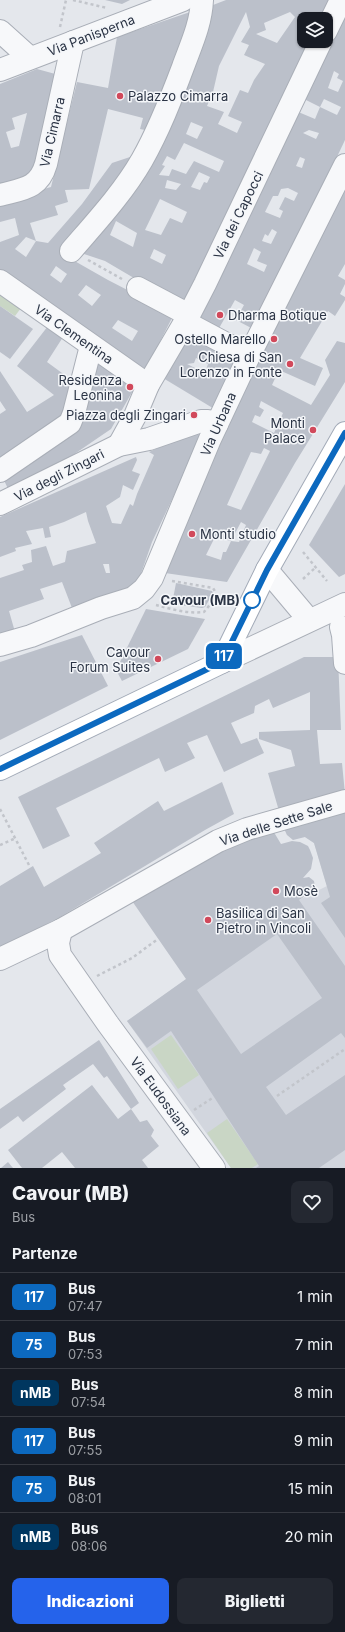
<!DOCTYPE html>
<html lang="it">
<meta charset="utf-8">
<style>
:root{--surface:#171b24;--page:#242831;--text:#f1f3f6;--muted:#9ea1a6;--line:#363941;--accent:#2563eb}
body{margin:0;font-family:Inter,sans-serif;background:var(--page);color:var(--text);height:100vh;display:flex;flex-direction:column;font-size:15px;white-space:nowrap}
*{box-sizing:border-box;margin:0}
p{font-size:13px;color:var(--muted)}
.icon{flex:none;width:22px;height:22px;fill:none;stroke:currentColor;stroke-width:2;stroke-linecap:round;stroke-linejoin:round}
.map{position:relative;height:1168px;overflow:hidden}
.drawer{display:flex;flex-direction:column;background:var(--surface);flex:1}
.drawer>*{flex:none}
.badge{padding:0 8px;border-radius:6px;font-size:14px;line-height:26px}
.controls{position:absolute;left:297px;top:12px;display:grid;gap:8px}
.controls a{display:grid;place-items:center;width:36px;height:36px;border-radius:8px;background:var(--surface);box-shadow:0 1px 3px #0004;font-size:20px}
.map>.badge{position:absolute;translate:-50% -50%;box-shadow:0 0 0 2px #fff}
h2{padding:0 12px;font-size:15px;line-height:36px}
.round{display:grid;place-items:center;flex:none;width:42px;height:42px;border-radius:8px;background:var(--page)}
.head{display:flex;align-items:center;justify-content:space-between;height:68px;padding:0 12px}
h1{font-size:19px;font-weight:800;line-height:30px}
.cta{display:flex;gap:8px;margin-top:auto;padding:8px 12px}
.cta a{flex:1;height:46px;border-radius:8px;background:var(--accent);color:#fff;font-size:16px;font-weight:800;line-height:46px;text-align:center}
.cta a+a{background:var(--page);color:var(--text)}
ul{padding:0;list-style:none}
li{display:flex;align-items:center;gap:12px;height:48px;padding:0 12px;border-top:1px solid var(--line)}
li div{flex:1}
li b{display:block;font-size:15px}
li em{font-style:normal}
li .badge{min-width:44px;font-weight:700;text-align:center}
.map>svg:first-child{display:block}
.built{fill:#d2d6de}
.green{fill:#c9d6c5}
.building{fill:#bbc0ca;fill-rule:evenodd}
.lines{fill:none;stroke-linecap:round;stroke-linejoin:round}
.minor-casing{stroke:#a9aeb7;stroke-width:24}
.major-casing{stroke:#a3abb8;stroke-width:24}
.path{stroke:#c2c5cb;stroke-width:2.5;stroke-dasharray:3 3;stroke-linecap:butt}
.minor{stroke:#f7f8fa;stroke-width:22}
.major{stroke:#fff;stroke-width:22}
.line-casing{stroke:#fff;stroke-width:9}
.line{stroke:#0c69bf;stroke-width:6}
.poi-dot{fill:#d1495b;stroke:#f4f6f9;stroke-width:1.5}
.stop-dot{fill:#fff;stroke:#0c69bf;stroke-width:2}
.labels{text-anchor:middle;dominant-baseline:central;stroke-width:3;stroke-linejoin:round;paint-order:stroke}
.street-label{font-size:13px;fill:#2b3445;stroke:#f4f6f9}
.poi-label{font-size:13px;fill:#2b3445;stroke:#f4f6f9;text-anchor:end}
.stop-label{font-size:13px;font-weight:bold;fill:#2b3445;stroke:#f4f6f9;text-anchor:end}
</style>
<div class="map">
<svg width="345" height="1168" viewBox="0 0 345 1168">
<rect width="100%" height="100%" fill="#e4e7ec"/>
<polygon class="built" points="345,805 345,1168 231,1168 127,1021 299,900 327,886 314,843 305,837 287,835 283,826"/>
<g class="green">
<polygon points="0,294 21,308 15,316 0,306"/>
<polygon points="171,1035 199,1075 178,1089 151,1049"/>
<polygon points="227,1119 258,1164 252,1168 231,1168 207,1133"/>
</g>
<g class="building">
<polygon points="105,0 130,0 122,4"/>
<path d="M 226,0 L 335,0 L 326,19 L 304,19 L 304,41 L 315,41 L 191,304 L 139,281 L 105,261 L 78,252 L 194,61 L 213,5 ZM 246,12 L 250,27 L 241,42 L 249,45 L 244,55 L 265,64 L 254,80 L 248,93 L 240,90 L 228,116 L 242,122 L 237,133 L 218,124 L 224,112 L 207,106 L 213,92 L 219,66 ZM 290,12 L 295,17 L 277,43 L 256,34 L 266,30 L 264,23 ZM 191,122 L 203,127 L 197,139 L 186,134 ZM 184,143 L 224,161 L 219,172 L 194,161 L 186,174 L 172,169 L 169,176 L 159,175 L 165,166 L 162,165 L 167,156 L 175,160 ZM 199,172 L 210,177 L 207,183 L 204,182 L 200,190 L 191,187 ZM 167,180 L 181,184 L 176,190 L 165,188 ZM 160,199 L 187,212 L 182,223 L 170,218 L 161,235 L 145,230 ZM 116,221 L 137,233 L 133,247 L 110,235 ZM 154,249 L 166,255 L 162,264 L 150,258 Z"/>
<path d="M 345,8 L 345,140 L 255,330 L 236,320 L 244,305 L 235,300 L 218,330 L 193,316 L 296,111 L 315,119 L 320,107 L 337,115 L 341,107 L 324,99 L 320,107 L 302,98 ZM 334,71 L 339,74 L 337,78 L 343,81 L 338,92 L 328,88 ZM 309,130 L 319,133 L 316,139 L 303,133 ZM 300,157 L 305,159 L 302,168 L 296,166 ZM 288,188 L 298,193 L 294,201 L 285,197 L 279,209 L 283,211 L 280,218 L 265,212 L 273,196 L 278,196 L 281,189 ZM 272,229 L 277,232 L 271,244 L 262,241 L 265,234 L 268,236 ZM 254,248 L 261,252 L 257,261 L 267,265 L 264,272 L 247,264 Z"/>
<path d="M 190,12 L 193,18 L 150,131 L 140,129 L 143,118 L 108,109 L 89,189 L 65,190 L 68,202 L 55,206 L 58,215 L 30,223 L 36,241 L 26,237 L 15,249 L 26,257 L 36,241 L 48,243 L 82,204 L 112,163 L 136,155 L 64,255 L 108,280 L 174,314 L 146,369 L 69,322 L 0,273 L 0,242 L 19,235 L 15,218 L 0,222 L 0,201 L 51,187 L 77,82 L 108,88 L 117,37 ZM 56,266 L 67,274 L 61,283 L 50,275 ZM 86,285 L 101,295 L 92,306 L 78,295 ZM 118,320 L 138,331 L 132,341 L 112,328 Z"/>
<path d="M 37,69 L 59,75 L 35,173 L 0,184 L 0,84 ZM 27,113 L 19,146 L 11,148 L 6,132 L 15,129 L 12,118 Z"/>
<path d="M 345,189 L 345,264 L 338,276 L 345,280 L 345,284 L 340,294 L 345,297 L 345,300 L 335,316 L 328,311 L 300,358 L 323,368 L 315,386 L 279,370 L 272,385 L 311,405 L 330,375 L 325,360 L 337,341 L 345,343 L 345,382 L 295,463 L 227,582 L 165,573 L 184,524 L 209,470 L 249,375 L 294,288 L 310,259 ZM 261,401 L 283,413 L 274,433 L 252,422 L 255,415 L 260,417 L 264,410 L 259,407 ZM 264,448 L 270,451 L 241,510 L 227,505 L 251,452 L 261,454 ZM 241,522 L 246,525 L 239,542 L 231,541 L 226,552 L 223,552 L 221,560 L 206,555 L 215,537 L 231,541 Z"/>
<polygon points="0,306 33,329 10,359 0,352"/>
<polygon points="48,326 63,337 47,362 77,384 65,424 0,462 0,414 6,410 0,401 0,371 27,412 54,395 17,366"/>
<path d="M 184,335 L 237,362 L 216,410 L 163,378 ZM 196,358 L 208,364 L 205,373 L 187,364 L 194,363 Z"/>
<polygon points="94,357 135,387 111,429 51,470 9,491 3,478 83,421 83,406"/>
<path d="M 194,432 L 204,437 L 189,463 L 152,542 L 136,588 L 72,608 L 62,582 L 40,589 L 44,599 L 9,611 L 15,632 L 0,637 L 0,578 L 24,570 L 22,565 L 32,562 L 31,550 L 46,546 L 53,566 L 65,562 L 67,551 L 96,543 L 88,521 L 86,512 L 64,522 L 49,527 L 51,537 L 45,538 L 43,528 L 26,531 L 32,544 L 15,548 L 16,551 L 0,557 L 0,517 L 136,457 L 137,460 L 132,471 L 140,474 L 133,490 L 123,485 L 120,497 L 106,506 L 112,523 L 121,524 L 130,504 L 133,506 L 137,494 L 154,455 L 149,452 ZM 103,564 L 109,564 L 110,573 L 106,573 Z"/>
<polygon points="345,484 345,574 339,577 309,545"/>
<polygon points="176,583 212,591 213,593 205,607 202,608 172,604"/>
<polygon points="146,609 205,619 188,649 122,681 116,670"/>
<polygon points="82,635 108,686 0,740 0,662"/>
<polygon points="304,657 338,657 341,730 317,730 320,764 342,763 345,794 279,811 268,773 295,766 291,750 259,739 259,732 310,730 310,692 273,708 269,699 255,706 254,713 231,723 241,744 257,738 264,753 224,772 207,735 187,743 195,758 165,772 159,758 56,808 70,836 43,849 18,797"/>
<polygon points="222,782 234,814 205,830 60,917 0,948 0,886 33,866 44,887 101,853 94,843 158,801 164,811"/>
<polygon points="345,807 345,938 321,903 330,897 314,843 305,837 293,840 287,835 283,826"/>
<path d="M 272,829 L 281,844 L 292,841 L 300,842 L 308,846 L 310,850 L 313,858 L 311,869 L 303,878 L 309,877 L 314,881 L 315,887 L 311,892 L 299,900 L 345,966 L 345,1038 L 341,1033 L 266,1087 L 286,1115 L 345,1075 L 345,1150 L 319,1168 L 256,1168 L 259,1166 L 171,1031 L 147,1048 L 127,1021 L 186,979 L 130,898 L 226,843 ZM 277,934 L 322,998 L 241,1054 L 197,990 Z"/>
<polygon points="99,1040 139,1103 131,1109 140,1122 147,1120 154,1130 151,1136 159,1146 142,1160 148,1168 75,1168 62,1152 42,1168 22,1168 8,1150 92,1085 118,1119 131,1109 107,1076 104,1078 93,1064 63,1085 66,1089 23,1122 18,1116 0,1129 0,1109"/>
<polygon points="8,1162 13,1168 1,1168"/>
</g>
<g class="lines">
<g class="minor-casing">
<g id="minor">
<polyline points="0,31 30,58"/>
<polyline points="326,31 341,0"/>
<polyline points="0,70 183,0"/>
<path d="M 0,195 C 22,189 39,189 46,164 L 73,42"/>
<path d="M 71,251 C 96,222 123,193 142,160 C 159,130 171,99 183,67 C 191,45 201,24 202,0"/>
<polyline points="0,281 148,385"/>
<polyline points="138,288 189,315"/>
<polyline points="185,322 249,356"/>
<polyline points="119,445 135,416 148,385 189,315 205,284 321,41"/>
<polyline points="0,471 70,423 74,413 91,346"/>
<polyline points="0,504 119,445 149,439 201,421 208,421 217,424"/>
<polyline points="267,570 309,620"/>
<polyline points="341,627 343,635 345,663"/>
<polyline points="0,645 31,636 101,608 133,598 144,589 152,578 210,439 249,356 345,165"/>
<polyline points="222,662 345,604"/>
<polyline points="61,930 58,943 60,955 108,1024 214,1168"/>
<polyline points="0,959 61,930 218,841 247,829 345,801"/>
</g>
</g>
<g class="major-casing">
<polyline id="major" points="0,769 222,662 267,570 345,433"/>
</g>
<g class="path">
<polyline points="73,0 107,8"/>
<polyline points="60,27 66,0"/>
<polyline points="88,260 122,279"/>
<polyline points="303,552 327,581"/>
<polyline points="303,579 316,567"/>
<polyline points="172,581 213,588 216,593 213,601"/>
<path d="M 156,605 C 171,609 188,614 204,612 L 213,601 L 217,604"/>
<polyline points="0,809 30,867"/>
<polyline points="0,845 16,838"/>
<polyline points="97,976 132,958 158,939"/>
<polyline points="277,1096 345,1049"/>
<polyline points="194,1110 214,1097"/>
</g>
<use href="#minor" class="minor"/>
<use href="#major" class="major"/>
</g>
<g class="lines">
<g class="line-casing">
<polyline id="line" points="0,769 222,662 267,570 345,433"/>
</g>
<use href="#line" class="line"/>
</g>
<g class="poi-dot">
<circle cx="120" cy="96" r="4"/>
<circle cx="220" cy="315" r="4"/>
<circle cx="274" cy="339" r="4"/>
<circle cx="290" cy="364" r="4"/>
<circle cx="130" cy="387" r="4"/>
<circle cx="194" cy="415" r="4"/>
<circle cx="313" cy="430" r="4"/>
<circle cx="192" cy="534" r="4"/>
<circle cx="158" cy="659" r="4"/>
<circle cx="276" cy="891" r="4"/>
<circle cx="208" cy="920" r="4"/>
</g>
<circle class="stop-dot" cx="252" cy="600" r="8"/>
<g class="labels">
<g class="street-label">
<text transform="translate(91 35) rotate(-21)">Via Panisperna</text>
<text transform="translate(52 132) rotate(-77)">Via Cimarra</text>
<text transform="translate(238 215) rotate(-64)">Via dei Capocci</text>
<text transform="translate(74 334) rotate(35)">Via Clementina</text>
<text transform="translate(218 424) rotate(-66)">Via Urbana</text>
<text transform="translate(59 475) rotate(-27)">Via degli Zingari</text>
<text transform="translate(276 823) rotate(-18)">Via delle Sette Sale</text>
<text transform="translate(161 1096) rotate(54)">Via Eudossiana</text>
</g>
<g class="poi-label">
<text x="128" y="96" text-anchor="start">Palazzo Cimarra</text>
<text x="228" y="315" text-anchor="start">Dharma Botique</text>
<text x="266" y="339">Ostello Marello</text>
<text x="282" y="357">Chiesa di San<tspan x="282" dy="15">Lorenzo in Fonte</tspan></text>
<text x="122" y="380">Residenza<tspan x="122" dy="15">Leonina</tspan></text>
<text x="186" y="415">Piazza degli Zingari</text>
<text x="305" y="423">Monti<tspan x="305" dy="15">Palace</tspan></text>
<text x="200" y="534" text-anchor="start">Monti studio</text>
<text x="150" y="652">Cavour<tspan x="150" dy="15">Forum Suites</tspan></text>
<text x="284" y="891" text-anchor="start">Mosè</text>
<text x="216" y="913" text-anchor="start">Basilica di San<tspan x="216" dy="15">Pietro in Vincoli</tspan></text>
</g>
<g class="stop-label">
<text x="240" y="600">Cavour (MB)</text>
</g>
</g>
</svg>
<div class="controls">
<a><svg class="icon" aria-label="layers" viewBox="0 0 24 24"><path d="M12 4l9 5-9 5-9-5zM3 14l9 5 9-5"/></svg></a>
</div>
<b class="badge" style="left:224px;top:656px;background:#0c69bf;color:#fff">117</b>
</div>
<section class="drawer">
<div class="head"><div><h1>Cavour (MB)</h1><p>Bus</p></div><a class="round"><svg class="icon" aria-label="heart" viewBox="0 0 24 24"><path d="M12 20l-8-8c-3-5 5-10 8-4 3-6 11-1 8 4z"/></svg></a></div>
<h2>Partenze</h2>
<ul>
<li><span class="badge" style="background:#0c69bf;color:#fff">117</span><div><b>Bus</b><p>07:47</p></div><em>1 min</em></li>
<li><span class="badge" style="background:#0c69bf;color:#fff">75</span><div><b>Bus</b><p>07:53</p></div><em>7 min</em></li>
<li><span class="badge" style="background:#00365f;color:#fff">nMB</span><div><b>Bus</b><p>07:54</p></div><em>8 min</em></li>
<li><span class="badge" style="background:#0c69bf;color:#fff">117</span><div><b>Bus</b><p>07:55</p></div><em>9 min</em></li>
<li><span class="badge" style="background:#0c69bf;color:#fff">75</span><div><b>Bus</b><p>08:01</p></div><em>15 min</em></li>
<li><span class="badge" style="background:#00365f;color:#fff">nMB</span><div><b>Bus</b><p>08:06</p></div><em>20 min</em></li>
</ul>
<div class="cta"><a>Indicazioni</a><a>Biglietti</a></div>
</section>
